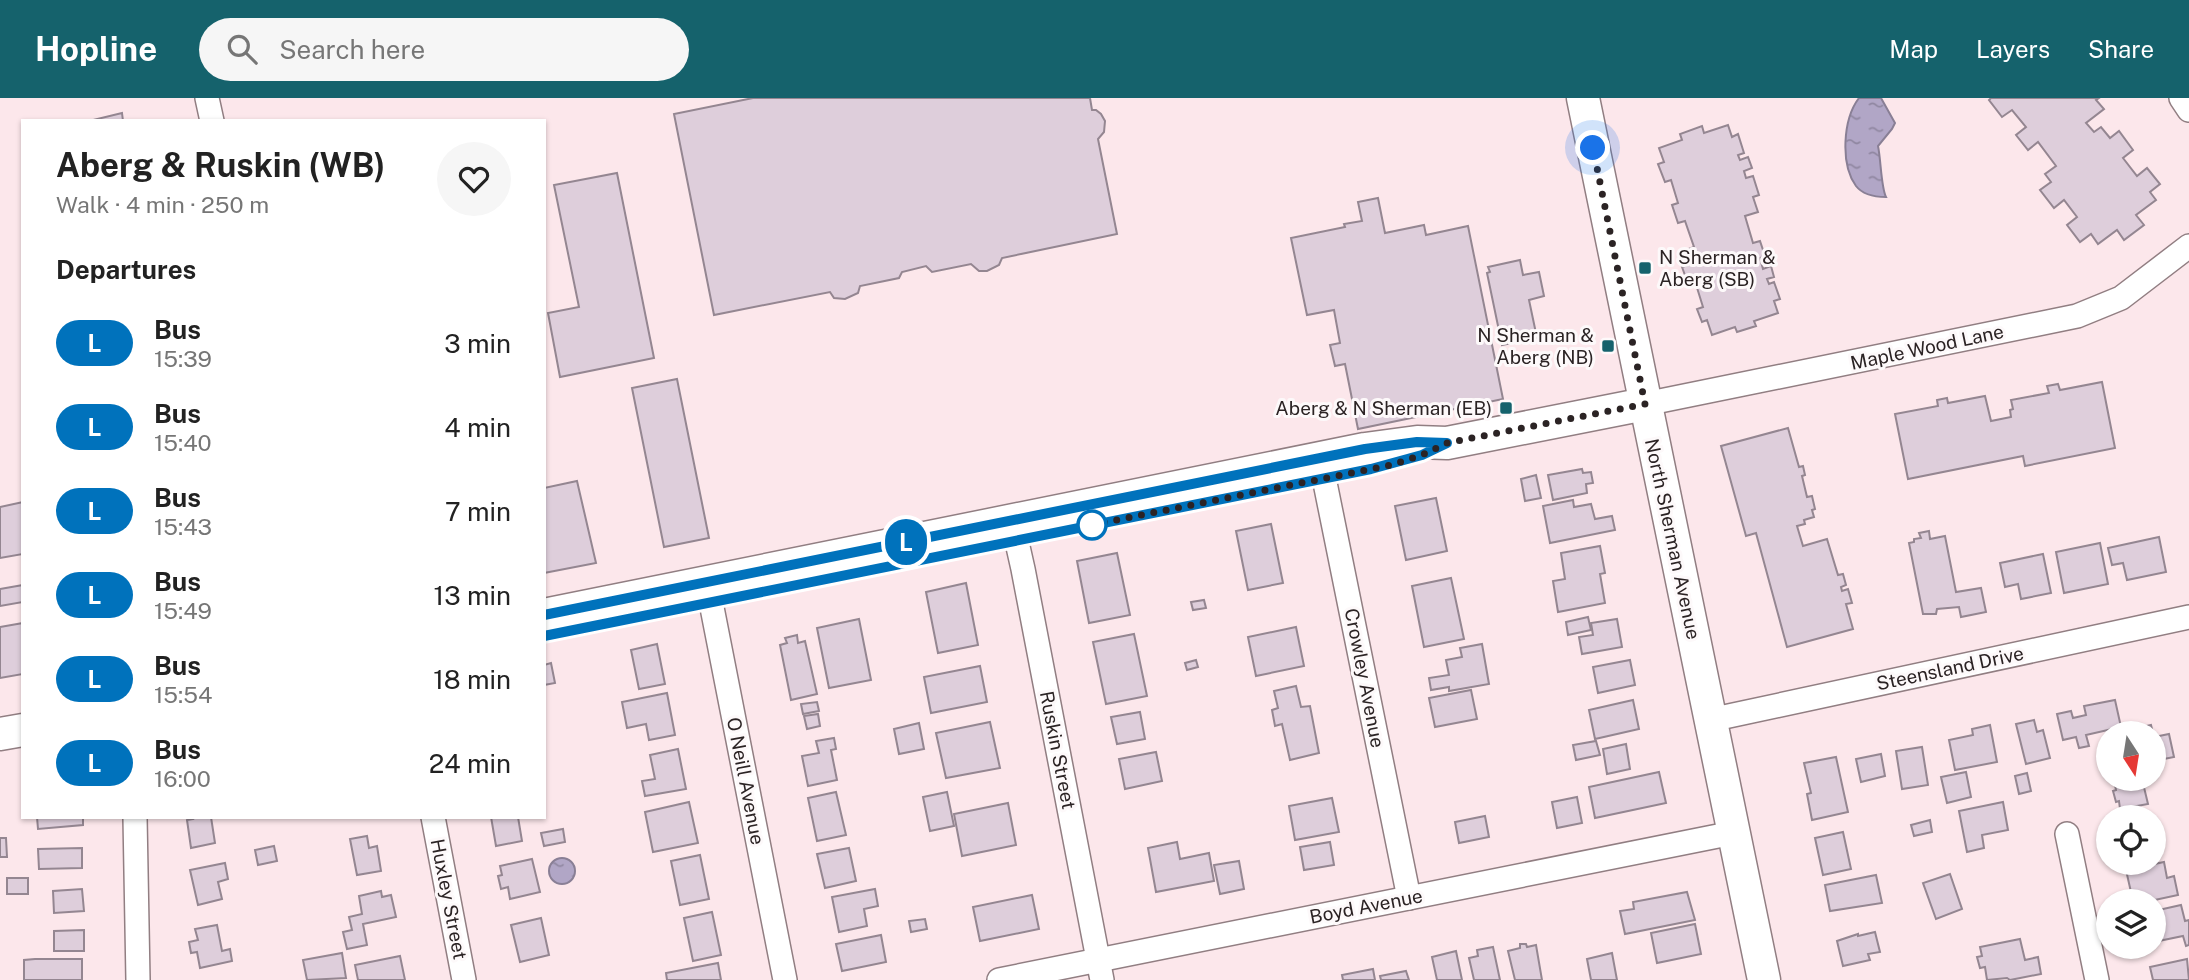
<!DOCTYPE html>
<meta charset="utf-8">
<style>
:root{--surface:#fff;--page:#f6f6f6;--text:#222;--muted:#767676;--accent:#15626c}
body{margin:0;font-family:"Public Sans",sans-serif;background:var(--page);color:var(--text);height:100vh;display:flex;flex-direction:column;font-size:26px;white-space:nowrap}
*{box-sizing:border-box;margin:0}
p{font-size:23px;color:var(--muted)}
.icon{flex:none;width:38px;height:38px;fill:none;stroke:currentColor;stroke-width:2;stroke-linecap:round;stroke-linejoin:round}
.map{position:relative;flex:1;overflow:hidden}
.details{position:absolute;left:21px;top:21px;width:525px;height:700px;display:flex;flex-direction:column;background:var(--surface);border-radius:0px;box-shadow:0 2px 5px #0004}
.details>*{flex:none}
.badge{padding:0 14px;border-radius:23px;font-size:24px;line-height:46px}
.needle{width:46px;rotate:168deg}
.tools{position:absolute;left:2096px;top:623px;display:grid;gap:14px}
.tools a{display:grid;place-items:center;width:70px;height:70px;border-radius:50%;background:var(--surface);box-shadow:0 2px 5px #0004;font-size:35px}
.you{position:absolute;width:35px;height:35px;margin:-18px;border:5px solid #fff;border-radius:50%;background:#1a73e8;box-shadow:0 0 0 10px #1a73e833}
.map>.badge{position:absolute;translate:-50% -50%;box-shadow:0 0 0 4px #fff}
h2{padding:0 35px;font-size:26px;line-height:63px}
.round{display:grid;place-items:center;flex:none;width:74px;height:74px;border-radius:37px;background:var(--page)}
.head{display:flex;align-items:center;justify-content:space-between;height:119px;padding:0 35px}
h1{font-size:33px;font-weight:700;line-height:52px}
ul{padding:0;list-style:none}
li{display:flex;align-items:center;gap:21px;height:84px;padding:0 35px}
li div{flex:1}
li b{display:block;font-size:26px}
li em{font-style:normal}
li .badge{min-width:77px;font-weight:700;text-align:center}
header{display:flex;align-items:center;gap:42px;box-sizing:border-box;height:98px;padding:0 35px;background:var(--accent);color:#fff}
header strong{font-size:33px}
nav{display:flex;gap:38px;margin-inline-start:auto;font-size:24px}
.search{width:490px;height:63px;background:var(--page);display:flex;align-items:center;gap:18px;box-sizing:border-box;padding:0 24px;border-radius:38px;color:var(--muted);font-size:26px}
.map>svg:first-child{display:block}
.water{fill:url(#water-ripples);stroke:#897f95;stroke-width:2}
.building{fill:#decedb;stroke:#948691;stroke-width:2}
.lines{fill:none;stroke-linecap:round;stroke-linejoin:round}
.street-casing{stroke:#917e82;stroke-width:26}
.secondary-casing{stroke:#917e82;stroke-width:35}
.street{stroke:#fff;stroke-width:23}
.secondary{stroke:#fff;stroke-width:32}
.line-casing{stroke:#fff;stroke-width:16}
.line{stroke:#0072bc;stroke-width:10}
.walk{stroke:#2b2324;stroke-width:7;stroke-dasharray:0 12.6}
.poi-dot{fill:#15626c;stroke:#fdf9fa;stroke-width:2.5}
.stop-dot{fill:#fff;stroke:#0072bc;stroke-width:3.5}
.labels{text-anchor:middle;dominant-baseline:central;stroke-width:6;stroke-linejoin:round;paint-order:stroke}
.poi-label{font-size:19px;fill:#2b2324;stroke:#fdf9fa;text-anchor:end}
.street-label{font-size:19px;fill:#2b2324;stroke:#fdf9fa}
</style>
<header>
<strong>Hopline</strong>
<div class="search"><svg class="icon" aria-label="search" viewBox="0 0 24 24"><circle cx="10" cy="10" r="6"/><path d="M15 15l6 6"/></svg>Search here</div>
<nav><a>Map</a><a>Layers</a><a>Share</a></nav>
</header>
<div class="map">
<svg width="2189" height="882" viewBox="0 0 2189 882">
<defs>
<pattern id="water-ripples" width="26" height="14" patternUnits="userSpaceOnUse" patternTransform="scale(1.75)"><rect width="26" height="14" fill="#b1a6c6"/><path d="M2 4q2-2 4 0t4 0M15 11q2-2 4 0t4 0" fill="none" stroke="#9087a1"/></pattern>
</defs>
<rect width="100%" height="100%" fill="#fce7eb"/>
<g class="water">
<path d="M 1859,0 L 1881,0 L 1895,25 L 1892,31 L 1878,48 C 1881,62 1881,89 1886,99 C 1877,99 1863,97 1856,88 C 1840,66 1843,21 1859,0 Z"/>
<circle cx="562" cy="773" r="13"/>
</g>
<g class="building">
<polygon points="753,0 1090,0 1092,12 1096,12 1101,16 1105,23 1104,34 1098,41 1117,136 1002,160 999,167 987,173 979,173 971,166 932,174 926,168 902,174 899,180 860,188 858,195 845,201 834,200 830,194 714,217 674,16"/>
<polygon points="1991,0 2099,0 2096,2 2104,11 2086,25 2094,34 2101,29 2110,40 2119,33 2133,52 2123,60 2137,78 2147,70 2160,86 2150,94 2156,102 2136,117 2144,127 2124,142 2117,132 2098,146 2091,136 2080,144 2067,127 2077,119 2064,102 2054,110 2040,92 2051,84 2045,76 2056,68 2038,44 2028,52 2016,37 2026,29 2012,12 2002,19 1989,2"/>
<polygon points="122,15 123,23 93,23 93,22"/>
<polygon points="1728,27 1732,39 1738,36 1744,55 1738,57 1740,62 1748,59 1752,70 1744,73 1746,80 1753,78 1759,97 1753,99 1758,114 1745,118 1753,145 1760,143 1765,158 1760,160 1763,171 1771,168 1774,179 1767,181 1769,186 1774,184 1780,201 1774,203 1778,215 1754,223 1756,228 1737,234 1735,229 1712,237 1707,222 1702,224 1697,211 1703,209 1694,180 1687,183 1682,169 1688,167 1683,153 1694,149 1685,123 1678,125 1672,107 1678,105 1671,82 1665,84 1658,66 1664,64 1659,50 1682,42 1680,36 1702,28 1704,35"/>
<polygon points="617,75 654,260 560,279 548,215 579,209 554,87"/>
<polygon points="1378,100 1385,135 1424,127 1426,137 1468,128 1503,301 1358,331 1345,266 1335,268 1330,247 1340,245 1334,212 1307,217 1291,140 1345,129 1344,126 1362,123 1358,104"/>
<polygon points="1520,162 1523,177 1539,174 1544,198 1529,202 1537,240 1502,247 1487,175 1490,174 1488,169"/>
<polygon points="677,281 709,440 664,449 632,290"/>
<polygon points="2102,284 2115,350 2025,368 2023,358 1908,381 1895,316 1938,308 1937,302 1947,300 1948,305 1985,298 1991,323 2011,319 2010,312 2013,311 2011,302 2049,295 2047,288 2058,286 2060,292"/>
<polygon points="1788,330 1799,369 1803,368 1805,377 1802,378 1807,399 1812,398 1815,411 1812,412 1814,419 1804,422 1805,426 1797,428 1803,448 1827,441 1838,477 1843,476 1846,487 1841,489 1842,493 1848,491 1852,505 1846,506 1853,531 1787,549 1756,435 1746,438 1721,348"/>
<polygon points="1582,371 1583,375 1591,374 1593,385 1586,386 1587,395 1553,402 1548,377"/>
<polygon points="1536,377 1541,400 1525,403 1521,381"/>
<polygon points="577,383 596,465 544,475 544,390"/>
<polygon points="1436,400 1447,453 1406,462 1395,408"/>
<polygon points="1573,402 1574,409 1591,406 1595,421 1612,418 1615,432 1550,445 1543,408"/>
<polygon points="23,404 23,456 0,460 0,409"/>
<polygon points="1271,426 1283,485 1248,492 1236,433"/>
<polygon points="1929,433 1930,441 1945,438 1956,494 1981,490 1986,514 1961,519 1959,509 1937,511 1936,516 1923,516 1909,445 1914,444 1914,441 1921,440 1919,435"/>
<polygon points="2159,439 2166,474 2127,482 2123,465 2112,467 2108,450"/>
<polygon points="2100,445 2108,486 2064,495 2056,454"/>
<polygon points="1600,448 1605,475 1600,476 1605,505 1558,514 1553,483 1565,481 1561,455"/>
<polygon points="1117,455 1130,517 1089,525 1077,463"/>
<polygon points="2043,456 2051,495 2021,501 2018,486 2005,489 2000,465"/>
<polygon points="1451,480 1464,541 1424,549 1412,488"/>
<polygon points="966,485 978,547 938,555 926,494"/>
<polygon points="23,487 23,504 0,508 0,491"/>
<polygon points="1204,502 1206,510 1193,512 1191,504"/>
<polygon points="1588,519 1591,532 1568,537 1566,524"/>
<polygon points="859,521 871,582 829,590 817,530"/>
<polygon points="1617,521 1622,549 1582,556 1579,539 1593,537 1591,525"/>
<polygon points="23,525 23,576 0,580 0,529"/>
<polygon points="1296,529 1304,568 1256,578 1248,539"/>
<polygon points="1134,536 1147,598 1106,606 1093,544"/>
<polygon points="797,537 798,545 805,543 817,596 791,602 780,547 787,545 785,540"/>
<polygon points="657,546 665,586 639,591 631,552"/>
<polygon points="1482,546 1489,586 1449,593 1449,589 1431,592 1429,580 1449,577 1446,562 1462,559 1460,550"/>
<polygon points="1196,562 1198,569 1187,572 1185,565"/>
<polygon points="1630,562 1635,587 1598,595 1593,569"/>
<polygon points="551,565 555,585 544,587 544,567"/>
<polygon points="980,568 987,604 931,615 924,579"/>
<polygon points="1296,588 1301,609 1310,608 1319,655 1290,662 1282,626 1275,628 1272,612 1278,610 1274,593"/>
<polygon points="1471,592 1477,621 1435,629 1429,600"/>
<polygon points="667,595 675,637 649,642 646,626 627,630 622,604"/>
<polygon points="1633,602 1639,631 1595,641 1589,612"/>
<polygon points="2115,602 2121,629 2086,637 2089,648 2079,650 2076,639 2063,642 2057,616 2071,613 2073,620 2086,617 2084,608"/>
<polygon points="817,604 819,613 803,616 801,606"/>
<polygon points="1140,614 1145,641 1117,646 1111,619"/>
<polygon points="818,616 820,628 807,631 804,618"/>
<polygon points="2034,622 2037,634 2043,632 2050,660 2026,666 2016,626"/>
<polygon points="990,624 1000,670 946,680 936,635"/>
<polygon points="919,625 924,651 899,656 894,631"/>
<polygon points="1990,627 1997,664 1955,672 1949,642 1973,637 1972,631"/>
<polygon points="2151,627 2153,635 2134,635 2133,631"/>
<polygon points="2169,636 2174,659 2154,663 2154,639"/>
<polygon points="834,640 836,651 831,652 837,682 808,688 802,658 819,655 816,643"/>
<polygon points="1596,643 1600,657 1576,662 1573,647"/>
<polygon points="1626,646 1630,671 1607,676 1603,651"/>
<polygon points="1922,649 1928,687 1902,691 1896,653"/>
<polygon points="678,651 686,691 645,698 642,683 655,681 650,657"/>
<polygon points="1156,654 1162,683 1125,691 1119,661"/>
<polygon points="1881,656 1885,678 1861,684 1856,661"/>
<polygon points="1836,659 1848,714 1812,722 1807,696 1811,695 1804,665"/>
<polygon points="1659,674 1666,705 1595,720 1589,689"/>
<polygon points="1966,674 1971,699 1947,705 1941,679"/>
<polygon points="2027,675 2031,693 2019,696 2015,678"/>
<polygon points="2122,681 2142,681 2148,706 2120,711 2119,703 2116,704 2113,693 2116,692 2114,682"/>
<polygon points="836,694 846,737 817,743 808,700"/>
<polygon points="947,694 954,728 930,733 923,699"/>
<polygon points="1577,699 1582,725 1557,730 1552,704"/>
<polygon points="1332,700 1339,734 1295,742 1289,708"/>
<polygon points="689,704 698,745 653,754 645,714"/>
<polygon points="2003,704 2008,732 1982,737 1984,750 1967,754 1959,713"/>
<polygon points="1008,705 1016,747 962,758 954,716"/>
<polygon points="1485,718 1489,739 1459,745 1455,724"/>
<polygon points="37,719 83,719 83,727 38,731"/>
<polygon points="192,719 211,719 215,745 191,750 187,722 193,721"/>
<polygon points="491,719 518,719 522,743 496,748"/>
<polygon points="1930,722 1932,734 1914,738 1911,727"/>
<polygon points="563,731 565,744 544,748 541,735"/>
<polygon points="1843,734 1851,771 1823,777 1815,740"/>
<polygon points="367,738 369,750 377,748 381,773 357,777 350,741"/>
<polygon points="0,740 6,740 7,759 0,759"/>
<polygon points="1177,744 1180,761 1209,755 1214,783 1156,794 1148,750"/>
<polygon points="1330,744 1334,767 1304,772 1300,749"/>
<polygon points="274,748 277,763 258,767 255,752"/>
<polygon points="82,750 82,770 39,771 38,751"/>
<polygon points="849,750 856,783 825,790 817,756"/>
<polygon points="700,757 709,801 680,807 671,763"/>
<polygon points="532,761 540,794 510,801 508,789 501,791 498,778 502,777 500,768"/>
<polygon points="1239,763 1244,791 1220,796 1214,767"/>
<polygon points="2164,764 2167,780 2174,778 2178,797 2150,803 2133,803 2126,772"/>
<polygon points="225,765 228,781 218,784 222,801 198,807 190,772"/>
<polygon points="1950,776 1962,811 1936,821 1923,785"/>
<polygon points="1876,777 1882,805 1830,813 1825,787"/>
<rect x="7" y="780" width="21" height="16"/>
<polygon points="82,791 84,813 54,815 53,793"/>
<polygon points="875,791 878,808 864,811 867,828 839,834 832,799"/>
<polygon points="381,793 382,799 391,797 396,819 363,826 367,847 347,851 343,834 352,832 349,819 362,816 359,798"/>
<polygon points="1687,794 1695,822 1625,836 1620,813 1634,811 1633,804"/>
<polygon points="1032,797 1039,831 980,843 973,809"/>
<polygon points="2181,807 2185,823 2189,822 2189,847 2186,848 2183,838 2154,844 2154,813"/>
<polygon points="712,814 721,857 693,863 684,820"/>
<polygon points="541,820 549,857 520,864 511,827"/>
<polygon points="925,821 927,831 911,834 909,823"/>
<polygon points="1695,826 1701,856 1657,865 1651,835"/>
<polygon points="217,827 222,853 230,851 232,863 200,870 197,854 191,855 189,844 198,842 195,831"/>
<polygon points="84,832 84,853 54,853 54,833"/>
<polygon points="1875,834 1880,854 1868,856 1870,862 1843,868 1837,843 1858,836 1858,838"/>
<polygon points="881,837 886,864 842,873 836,846"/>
<polygon points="2020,841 2025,862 2038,859 2041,876 2010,882 2007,880 1987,882 1985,869 1980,870 1977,859 1982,858 1980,849"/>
<polygon points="1520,846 1526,846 1527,849 1536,847 1542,882 1515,882 1508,853 1520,850"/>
<polygon points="1493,849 1500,882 1474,882 1469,860 1478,858 1477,852"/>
<polygon points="1456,853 1462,882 1437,882 1432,859"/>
<polygon points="342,855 346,880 307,882 303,862"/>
<polygon points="1612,855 1617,882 1591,882 1587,861"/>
<polygon points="400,858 405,882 358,882 355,867"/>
<polygon points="35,861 82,861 82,882 24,882 24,862"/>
<polygon points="2187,861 2189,882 2153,882 2150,869"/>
<polygon points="718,865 721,882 667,882 666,875"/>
<polygon points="1373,871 1375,882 1343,882 1342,877"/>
<polygon points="1406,873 1409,882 1381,882 1380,878"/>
</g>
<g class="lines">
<g class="street-casing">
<g id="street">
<polyline points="207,0 212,23"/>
<polyline points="2181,0 2189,12"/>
<polyline points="1645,306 2077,218 2121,200 2189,148"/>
<polyline points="1320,360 1409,800"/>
<polyline points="1012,422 1023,471 1102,882"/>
<polyline points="707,484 785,882"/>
<polyline points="1710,622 2189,519"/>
<polyline points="135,719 138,882"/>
<polyline points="433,719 464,882"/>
<polyline points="2067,736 2097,882"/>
<polyline points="999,882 1733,735"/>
</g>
</g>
<g class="secondary-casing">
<g id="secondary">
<polyline points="1583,0 1764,882"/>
<polyline points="544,517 1365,351 1417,344 1447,345 1645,306"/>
<polyline points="0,636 23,632"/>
</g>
</g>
<use href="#street" class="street"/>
<use href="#secondary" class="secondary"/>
</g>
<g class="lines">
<g class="line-casing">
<polyline id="line" points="544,517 1365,351 1417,344 1447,345 1422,357 1371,371 544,538"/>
</g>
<use href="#line" class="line"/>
<polyline class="walk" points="1092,427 1391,367 1422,357 1447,345 1645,306 1593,50"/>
</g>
<g class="poi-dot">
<rect x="1638" y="163" width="14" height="14" rx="3.5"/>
<rect x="1601" y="241" width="14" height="14" rx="3.5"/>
<rect x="1499" y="303" width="14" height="14" rx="3.5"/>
</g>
<circle class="stop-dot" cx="1092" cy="427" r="14"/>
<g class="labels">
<g class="poi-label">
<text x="1659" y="159" text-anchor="start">N Sherman &amp;<tspan x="1659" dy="22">Aberg (SB)</tspan></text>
<text x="1594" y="237">N Sherman &amp;<tspan x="1594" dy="22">Aberg (NB)</tspan></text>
<text x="1492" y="310">Aberg &amp; N Sherman (EB)</text>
</g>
<g class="street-label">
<text transform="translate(1927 249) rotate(-12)">Maple Wood Lane</text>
<text transform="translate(1673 441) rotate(78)">North Sherman Avenue</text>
<text transform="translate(1950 570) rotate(-12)">Steensland Drive</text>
<text transform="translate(1365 580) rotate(79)">Crowley Avenue</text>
<text transform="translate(1058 652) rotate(79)">Ruskin Street</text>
<text transform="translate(746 683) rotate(79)">O Neill Avenue</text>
<text transform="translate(449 801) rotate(79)">Huxley Street</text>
<text transform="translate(1366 808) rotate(-11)">Boyd Avenue</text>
</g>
</g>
</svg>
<div class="tools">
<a><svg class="needle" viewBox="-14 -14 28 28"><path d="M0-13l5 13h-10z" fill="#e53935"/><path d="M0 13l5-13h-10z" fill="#767676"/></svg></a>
<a><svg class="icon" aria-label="locate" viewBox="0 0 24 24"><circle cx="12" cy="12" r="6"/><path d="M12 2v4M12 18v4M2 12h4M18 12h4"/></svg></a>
<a><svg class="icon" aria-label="layers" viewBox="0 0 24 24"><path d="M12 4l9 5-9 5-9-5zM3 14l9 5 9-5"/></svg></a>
</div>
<div class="you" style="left:1593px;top:50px"></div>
<b class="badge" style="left:906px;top:444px;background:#0072bc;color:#fff">L</b>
<section class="details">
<div class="head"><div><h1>Aberg &amp; Ruskin (WB)</h1><p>Walk · 4 min · 250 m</p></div><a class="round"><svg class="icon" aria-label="heart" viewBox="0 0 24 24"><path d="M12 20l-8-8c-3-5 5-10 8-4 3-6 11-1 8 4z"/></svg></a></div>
<h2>Departures</h2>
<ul>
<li><span class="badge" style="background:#0072bc;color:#fff">L</span><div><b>Bus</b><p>15:39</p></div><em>3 min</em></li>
<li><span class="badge" style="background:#0072bc;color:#fff">L</span><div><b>Bus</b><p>15:40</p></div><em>4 min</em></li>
<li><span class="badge" style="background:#0072bc;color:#fff">L</span><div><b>Bus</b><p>15:43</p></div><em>7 min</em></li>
<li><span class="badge" style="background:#0072bc;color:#fff">L</span><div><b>Bus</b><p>15:49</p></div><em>13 min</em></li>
<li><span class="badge" style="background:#0072bc;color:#fff">L</span><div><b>Bus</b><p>15:54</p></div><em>18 min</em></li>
<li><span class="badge" style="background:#0072bc;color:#fff">L</span><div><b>Bus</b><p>16:00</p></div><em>24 min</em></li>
</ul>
</section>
</div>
